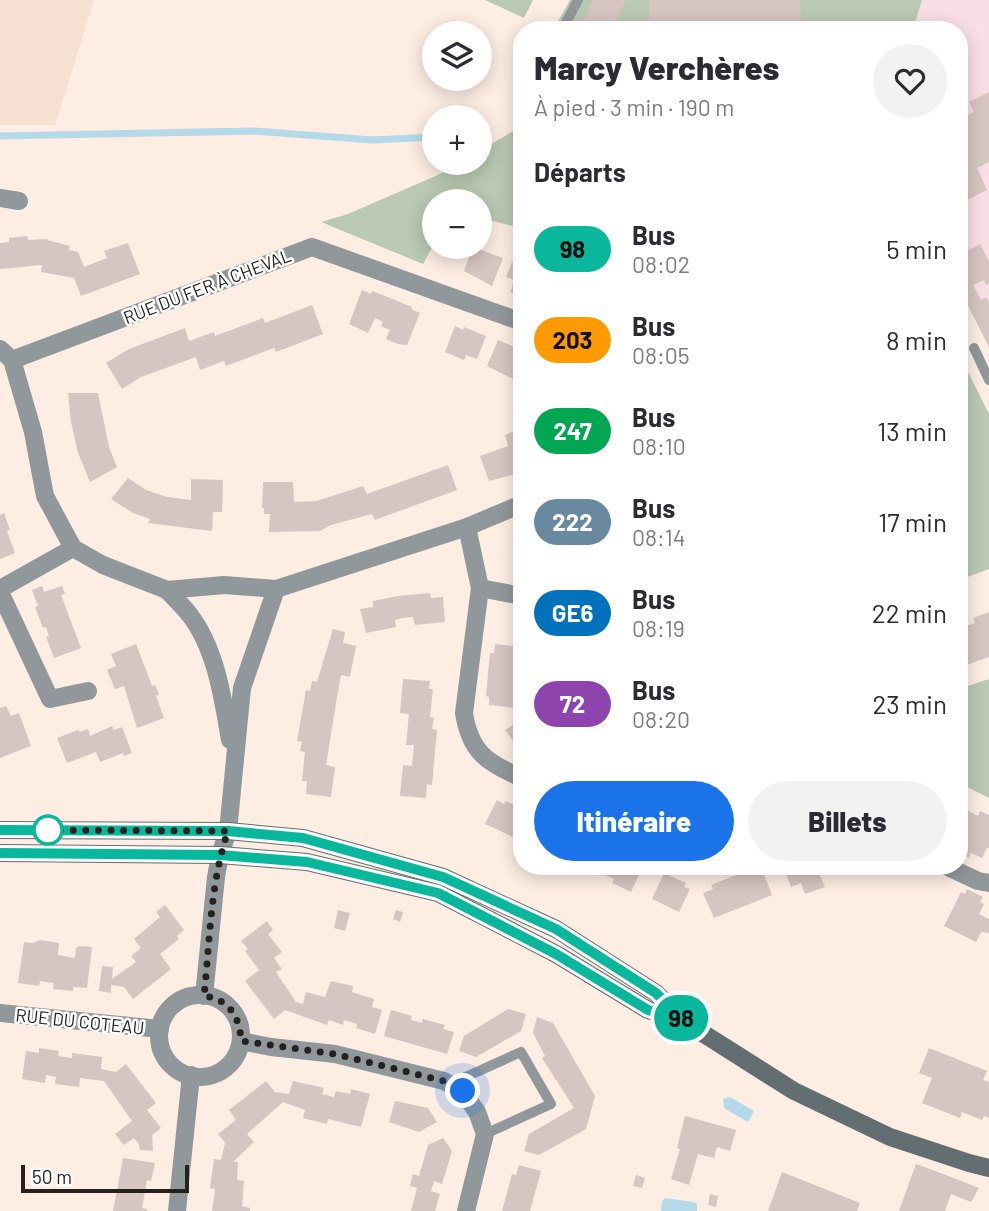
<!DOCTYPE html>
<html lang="fr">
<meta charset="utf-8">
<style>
:root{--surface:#fff;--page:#f2f2f3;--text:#2b2b33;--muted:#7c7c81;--accent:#1a73e8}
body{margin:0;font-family:Barlow,sans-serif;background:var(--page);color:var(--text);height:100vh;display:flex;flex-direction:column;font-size:26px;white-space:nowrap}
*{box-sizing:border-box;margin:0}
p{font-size:23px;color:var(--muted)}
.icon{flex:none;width:38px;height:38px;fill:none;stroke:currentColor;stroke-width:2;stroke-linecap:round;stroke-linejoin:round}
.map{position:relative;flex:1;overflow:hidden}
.side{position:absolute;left:513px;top:21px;width:455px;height:854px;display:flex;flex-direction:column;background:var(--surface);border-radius:28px;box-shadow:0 4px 18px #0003}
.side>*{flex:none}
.badge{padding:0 14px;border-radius:23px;font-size:24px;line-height:46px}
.fabs{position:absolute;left:422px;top:21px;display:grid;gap:14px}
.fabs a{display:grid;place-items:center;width:70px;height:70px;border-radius:50%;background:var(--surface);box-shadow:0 4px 18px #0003;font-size:35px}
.scale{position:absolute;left:21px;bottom:18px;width:168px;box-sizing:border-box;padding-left:7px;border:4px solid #27211e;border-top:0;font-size:19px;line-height:24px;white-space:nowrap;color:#27211e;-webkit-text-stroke:5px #fff;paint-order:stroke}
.you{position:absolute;width:35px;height:35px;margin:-18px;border:5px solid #fff;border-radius:50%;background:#1a73e8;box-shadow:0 0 0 10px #1a73e833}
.map>.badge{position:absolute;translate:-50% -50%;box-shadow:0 0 0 4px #fff}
h2{padding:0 21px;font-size:26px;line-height:63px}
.round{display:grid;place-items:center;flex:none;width:74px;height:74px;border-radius:37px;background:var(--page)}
.overview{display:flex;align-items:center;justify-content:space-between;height:119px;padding:0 21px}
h1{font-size:33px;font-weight:800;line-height:52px}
.cta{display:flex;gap:14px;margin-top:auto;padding:14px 21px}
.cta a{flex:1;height:80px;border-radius:42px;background:var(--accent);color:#fff;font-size:28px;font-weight:800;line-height:80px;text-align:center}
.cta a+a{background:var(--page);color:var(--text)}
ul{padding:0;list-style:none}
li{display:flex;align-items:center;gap:21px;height:91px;padding:0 21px}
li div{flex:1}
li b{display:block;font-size:26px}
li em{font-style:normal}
li .badge{min-width:77px;font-weight:700;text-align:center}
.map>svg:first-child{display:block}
.built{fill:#f6e0d1}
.education{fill:#f9dfe5}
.green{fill:#bac9b3}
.water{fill:#b4dae9}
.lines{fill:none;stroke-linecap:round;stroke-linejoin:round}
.stream{stroke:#b4dae9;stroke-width:7}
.building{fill:#d7c5c1}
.lane{stroke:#90989b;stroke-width:10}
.street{stroke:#90989b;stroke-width:18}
.secondary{stroke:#636e72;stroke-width:18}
.line-casing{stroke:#fff;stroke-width:16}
.line{stroke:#08b79c;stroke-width:10}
.walk{stroke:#27211e;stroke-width:7;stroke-dasharray:0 12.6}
.stop-dot{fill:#fff;stroke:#08b79c;stroke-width:3.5}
.labels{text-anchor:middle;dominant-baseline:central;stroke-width:5;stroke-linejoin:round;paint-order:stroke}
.street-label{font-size:18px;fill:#27211e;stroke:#fff}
</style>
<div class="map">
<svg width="989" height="1211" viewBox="0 0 989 1211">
<rect width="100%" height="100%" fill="#fdede3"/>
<polygon class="built" points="0,0 94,0 55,125 0,125"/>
<polygon class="education" points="922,0 989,0 989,347 959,288 959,228 961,227 959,222 959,30 913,30"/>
<g class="green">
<polygon points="485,0 533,0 524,18"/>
<polygon points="570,0 922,0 913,30 852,30 841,21 833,30 553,30"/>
<polygon points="521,126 521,228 480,218 480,201 434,201 434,244 423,264 321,222 348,214 440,174 459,163 480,163 480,151"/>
<polygon points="959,354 989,414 989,569 959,580"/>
<polygon points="989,679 989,798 959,783 959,700 965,687"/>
</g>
<g class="water">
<polygon points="730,1097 754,1111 748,1122 724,1108 723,1099"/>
<polygon points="665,1198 694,1202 697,1204 697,1211 661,1211 662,1201"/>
</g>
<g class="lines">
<polyline class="stream" points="0,136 253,131 373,140 434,137"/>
</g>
<g class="building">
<polygon points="593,0 626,0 612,30 579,30"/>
<polygon points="649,0 800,0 801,21 649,28"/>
<polygon points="989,92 989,162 977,168 987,190 965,201 959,189 959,119 974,112 969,102"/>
<polygon points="27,236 28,240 47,239 47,240 70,246 69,250 78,252 84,267 107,258 104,251 128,243 140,274 81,296 74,278 41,272 42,265 0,269 0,243 9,242 9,238"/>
<polygon points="980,244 989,261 989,283 986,285 984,280 973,285 981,300 986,297 989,302 989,347 959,288 959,255"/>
<polygon points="473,247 503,258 492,286 464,271"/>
<polygon points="512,262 522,265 522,297 510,292 515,280 506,277"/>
<polygon points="362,290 371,294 372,291 383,295 412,307 411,309 420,313 407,345 398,344 386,339 390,330 381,326 383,322 375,318 368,333 349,324"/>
<polygon points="312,305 323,334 276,352 274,348 226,366 224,361 200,370 196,357 141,377 122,389 106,363 129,349 185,328 189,341 214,332 215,336 263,318 265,323"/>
<polygon points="455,326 463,330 464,327 486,336 477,359 466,355 464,360 445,352"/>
<polygon points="498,340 517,348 515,351 522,354 522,364 515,380 487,366"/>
<polygon points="68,393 98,393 109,447 117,467 90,482 78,453 71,422"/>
<polygon points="520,407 522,456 514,459 519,473 489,481 480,456 508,446 505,435 517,430"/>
<polygon points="448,465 457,490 375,520 372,514 331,525 320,531 269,532 270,514 264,514 264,508 262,508 263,482 293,482 294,502 317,501 363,486 367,494"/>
<polygon points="128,478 146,490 167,497 191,500 191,479 223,480 222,512 213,512 212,531 148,523 150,519 133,513 111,499"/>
<polygon points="4,513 10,530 7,531 15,553 0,559 0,515"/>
<polygon points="42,586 44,592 62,586 65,594 61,595 81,648 54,658 46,637 49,636 46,627 43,628 35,607 38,606 32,590"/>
<polygon points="430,593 431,598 443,597 445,622 415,625 413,617 403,618 395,620 396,627 366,633 360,609 373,607 373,601 398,596"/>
<polygon points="989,612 989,657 966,665 968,669 959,673 959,628 975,623 973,618"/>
<polygon points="333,629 345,632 343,643 356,646 350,677 341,675 337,697 326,765 335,767 331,797 306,794 307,781 302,781 305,752 300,751 302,742 297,741 306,690 310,691 312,681 317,682"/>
<polygon points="136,644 152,686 155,685 159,694 156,696 164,718 137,728 124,686 115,689 107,670 116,666 111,654"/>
<polygon points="495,644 522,647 520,669 516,668 513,686 518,687 516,708 489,705 489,697 486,696 490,653 494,653"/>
<polygon points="403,679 430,681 429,689 433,689 430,717 434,718 432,729 437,730 432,785 427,784 426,798 400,796 403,765 412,766 414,745 406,745 409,714 400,713"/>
<polygon points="6,706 11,716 19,713 31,746 0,758 0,708"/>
<polygon points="522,719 522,747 519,749 505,730"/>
<polygon points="112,726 114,730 122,727 132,753 124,756 123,753 100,762 96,752 67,763 57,738 78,730 80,732 88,729 90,736"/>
<polygon points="497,800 504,804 506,801 522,808 522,838 514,834 513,837 485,824"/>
<polygon points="959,806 978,816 980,811 989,815 989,848 987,848 982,858 971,853 969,858 959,853 961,848 959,847"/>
<polygon points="610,866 643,866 631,892 612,883 614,879 605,875"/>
<polygon points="783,866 816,866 825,887 805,894 801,883 791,887"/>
<polygon points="751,869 753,873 762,869 772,895 714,918 703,893 713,889 711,885"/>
<polygon points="664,873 686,883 684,887 690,889 679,912 652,899"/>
<polygon points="967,889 983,897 980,902 984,904 979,914 989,919 989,933 981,932 976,942 944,926 961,892 965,894"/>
<polygon points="165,905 184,930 177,936 179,939 160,954 171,969 133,999 124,987 111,985 111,993 99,991 102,966 113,967 112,979 136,962 131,956 141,948 134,939 160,917 156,912"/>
<polygon points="338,910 350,913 345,931 334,928"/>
<polygon points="396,910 403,912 400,922 393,919"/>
<polygon points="267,921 273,930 268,934 282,952 274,958 282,969 276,972 296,1002 303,1004 306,992 325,997 331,981 353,986 352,992 374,999 372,1007 382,1010 375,1034 356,1028 357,1024 344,1020 343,1025 329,1020 327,1025 285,1010 274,1019 245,981 259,970 245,951 248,949 241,941"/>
<polygon points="40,940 59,943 58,955 75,958 76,948 79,946 92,947 87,988 73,987 73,991 53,989 54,983 40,981 39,986 18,983 24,942 33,943"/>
<polygon points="508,1009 526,1014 521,1031 476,1057 459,1051 464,1036"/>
<polygon points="391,1010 412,1016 411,1020 422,1023 423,1019 445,1025 443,1029 454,1032 447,1054 384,1036"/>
<polygon points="537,1017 553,1023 595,1096 586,1129 539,1155 524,1151 529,1134 574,1108 542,1058 545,1056 533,1033"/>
<polygon points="39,1048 59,1051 58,1056 72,1058 72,1053 102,1057 101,1069 116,1072 126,1064 156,1103 147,1110 161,1128 152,1135 153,1151 140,1150 139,1144 134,1138 124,1145 115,1134 132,1121 104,1081 80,1078 79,1087 55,1084 56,1077 46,1075 45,1083 22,1079 26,1051 39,1053"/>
<polygon points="929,1048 987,1071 983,1080 989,1082 989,1118 984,1116 982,1120 962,1112 960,1118 922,1103 932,1078 919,1073"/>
<polygon points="266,1081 275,1092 289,1094 293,1081 324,1088 322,1094 334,1097 336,1091 350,1094 351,1089 370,1094 361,1127 328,1119 327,1124 303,1118 305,1110 283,1102 247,1134 254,1142 233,1162 238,1162 237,1180 244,1181 242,1206 250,1208 250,1211 212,1211 215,1189 210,1188 214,1159 221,1160 225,1143 218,1134 236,1120 229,1110"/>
<polygon points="395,1101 428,1108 437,1122 419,1132 389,1122"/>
<polygon points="685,1116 736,1130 730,1151 717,1147 714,1158 698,1154 689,1185 671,1179 680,1149 677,1148"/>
<polygon points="443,1138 452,1151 442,1184 434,1181 431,1191 440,1194 435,1211 411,1211 417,1188 410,1186 413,1174 419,1176 428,1145"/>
<polygon points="123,1158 155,1163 151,1181 147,1180 142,1208 147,1209 147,1211 113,1211"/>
<polygon points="916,1164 938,1172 979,1188 971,1202 951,1194 945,1211 899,1211"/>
<polygon points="519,1165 541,1171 530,1211 502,1211 512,1174 516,1175"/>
<polygon points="782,1172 860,1203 857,1211 768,1211"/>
<polygon points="636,1175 645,1178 642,1188 633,1186"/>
<polygon points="710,1194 718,1196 716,1207 708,1205"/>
</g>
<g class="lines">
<g class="lane">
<polyline points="562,30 578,0"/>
<polyline points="974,348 989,380"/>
<polyline points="450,1084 521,1052 551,1104 485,1134"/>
</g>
<g class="street">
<polyline points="0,198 19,201"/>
<polyline points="0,349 12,360 33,432 45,496 73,548 103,565 167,590 224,585 276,589 467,527 522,504"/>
<polyline points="12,360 312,247 522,322"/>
<path d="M 467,527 L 480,588 L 464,713 C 470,752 487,763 522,778"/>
<polyline points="480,588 522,596"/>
<polyline points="0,589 73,548"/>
<path d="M 167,590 C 174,598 183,606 189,614 C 216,648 223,699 230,740"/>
<polyline points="0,592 50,699 88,691"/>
<polyline points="946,866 978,881 989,883"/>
<circle cx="200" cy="1036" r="41"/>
<polyline points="204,996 216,877 220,855 228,831 242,688 276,589"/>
<polyline points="0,1013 160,1029"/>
<polyline points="241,1041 271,1047 335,1054 444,1081 463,1092 477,1112 485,1134 466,1211"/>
<polyline points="177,1211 191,1075"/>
</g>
<g class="secondary">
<polyline points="0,830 228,831 303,838 443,877 556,929 656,993 685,1022 794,1091 890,1137 969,1163 989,1168"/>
<polyline points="0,853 220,855 307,862 438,893 556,954 648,1010 682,1021"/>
</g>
</g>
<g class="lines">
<g class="line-casing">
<polyline id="line" points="0,830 228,831 303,838 443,877 556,929 656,993 685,1022 648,1010 556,954 438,893 307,862 220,855 0,853"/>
</g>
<use href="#line" class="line"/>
<path class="walk" d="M 48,830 L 228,831 C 210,884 210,941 204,996 C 229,999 240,1017 241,1041 L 335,1054 L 444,1081 L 463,1091"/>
</g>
<circle class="stop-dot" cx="48" cy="830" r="14"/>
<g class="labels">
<g class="street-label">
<text transform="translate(207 286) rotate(-21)">RUE DU FER À CHEVAL</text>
<text transform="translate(80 1021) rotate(6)">RUE DU COTEAU</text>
</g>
</g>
</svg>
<div class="fabs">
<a><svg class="icon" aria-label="layers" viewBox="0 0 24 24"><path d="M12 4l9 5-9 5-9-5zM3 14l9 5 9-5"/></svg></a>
<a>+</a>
<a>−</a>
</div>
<div class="scale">50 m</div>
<div class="you" style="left:463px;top:1091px"></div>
<b class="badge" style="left:681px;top:1018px;background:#08b79c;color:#111">98</b>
<section class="side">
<div class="overview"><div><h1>Marcy Verchères</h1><p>À pied · 3 min · 190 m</p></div><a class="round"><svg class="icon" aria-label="heart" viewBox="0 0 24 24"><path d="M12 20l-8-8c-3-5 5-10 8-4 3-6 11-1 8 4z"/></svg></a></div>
<h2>Départs</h2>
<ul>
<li><span class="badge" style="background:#08b79c;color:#111">98</span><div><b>Bus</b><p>08:02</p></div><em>5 min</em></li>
<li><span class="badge" style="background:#ff9b00;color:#111">203</span><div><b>Bus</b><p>08:05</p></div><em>8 min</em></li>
<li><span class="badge" style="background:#00a651;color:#fff">247</span><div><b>Bus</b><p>08:10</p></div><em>13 min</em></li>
<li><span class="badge" style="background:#6989a0;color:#fff">222</span><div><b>Bus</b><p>08:14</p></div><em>17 min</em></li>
<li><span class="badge" style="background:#0072bc;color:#fff">GE6</span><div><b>Bus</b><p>08:19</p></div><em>22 min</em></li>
<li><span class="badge" style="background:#8e44ad;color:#fff">72</span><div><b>Bus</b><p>08:20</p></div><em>23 min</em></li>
</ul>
<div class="cta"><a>Itinéraire</a><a>Billets</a></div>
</section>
</div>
